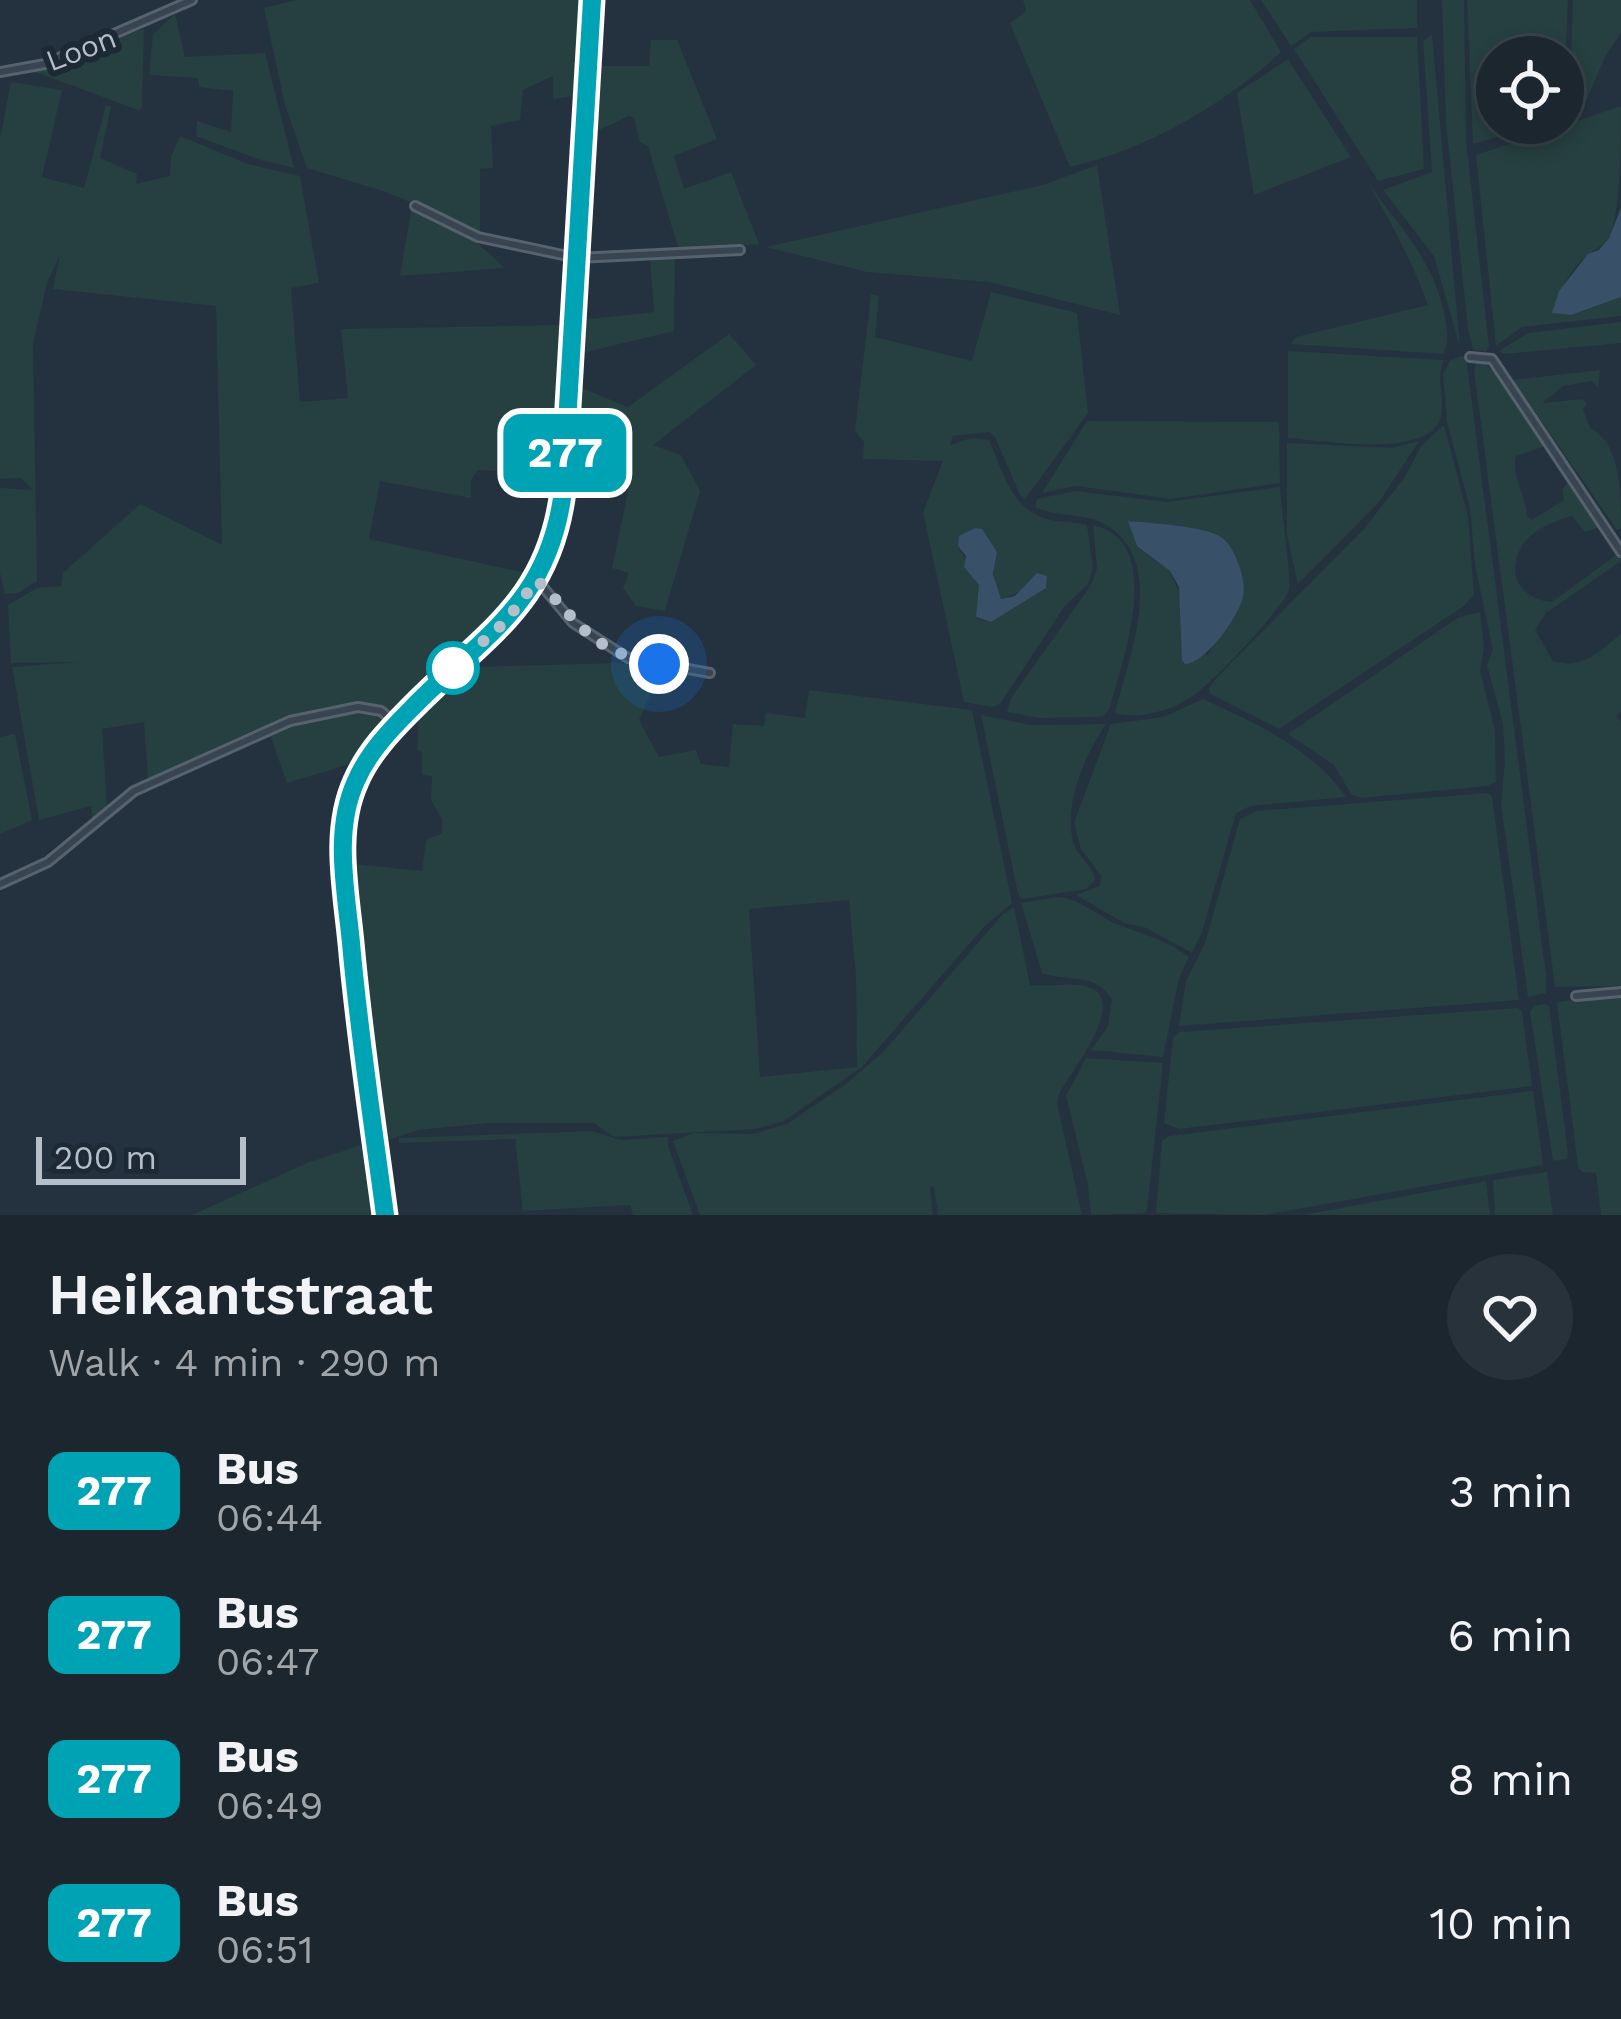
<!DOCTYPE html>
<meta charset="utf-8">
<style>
:root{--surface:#1b262f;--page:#28323b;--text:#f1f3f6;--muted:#a0a5aa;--line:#39434b}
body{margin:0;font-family:"Work Sans",sans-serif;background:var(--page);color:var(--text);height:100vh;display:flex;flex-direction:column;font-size:45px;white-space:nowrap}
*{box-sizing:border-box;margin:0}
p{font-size:39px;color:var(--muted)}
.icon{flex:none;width:66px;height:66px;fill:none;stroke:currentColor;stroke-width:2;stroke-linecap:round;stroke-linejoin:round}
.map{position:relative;height:1215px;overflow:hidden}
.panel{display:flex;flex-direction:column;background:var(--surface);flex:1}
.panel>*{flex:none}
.badge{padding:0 24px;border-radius:18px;font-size:42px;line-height:78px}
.tools{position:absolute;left:1476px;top:36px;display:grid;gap:24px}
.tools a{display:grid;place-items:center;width:108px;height:108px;border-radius:50%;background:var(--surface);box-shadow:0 6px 18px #0003,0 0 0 3px var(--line);font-size:60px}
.scale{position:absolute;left:36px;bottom:30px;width:210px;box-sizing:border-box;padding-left:12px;border:6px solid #b4bfca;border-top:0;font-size:33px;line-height:42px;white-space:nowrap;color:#b4bfca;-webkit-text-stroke:9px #1d2934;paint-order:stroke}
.you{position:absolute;width:60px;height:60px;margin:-30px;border:9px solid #fff;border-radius:50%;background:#1a73e8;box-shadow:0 0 0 18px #1a73e833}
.map>.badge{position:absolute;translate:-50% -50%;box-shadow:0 0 0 6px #fff}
.round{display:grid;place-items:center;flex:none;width:126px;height:126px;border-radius:63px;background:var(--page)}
.headline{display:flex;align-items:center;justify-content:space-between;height:204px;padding:0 48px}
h1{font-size:57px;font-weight:600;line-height:90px}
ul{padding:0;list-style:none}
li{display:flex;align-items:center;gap:36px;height:144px;padding:0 48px}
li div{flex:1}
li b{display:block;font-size:45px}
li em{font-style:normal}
li .badge{min-width:132px;font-weight:700;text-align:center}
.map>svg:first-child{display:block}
.green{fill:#263f40;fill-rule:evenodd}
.water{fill:#395168}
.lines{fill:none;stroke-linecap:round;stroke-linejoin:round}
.minor-casing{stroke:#56626d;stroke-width:12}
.tertiary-casing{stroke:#56626d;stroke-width:14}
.minor{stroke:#38444f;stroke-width:6}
.tertiary{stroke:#38444f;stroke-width:8}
.line-casing{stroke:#fff;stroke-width:27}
.line{stroke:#00a3b4;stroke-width:18}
.walk{stroke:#b4bfca;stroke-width:12;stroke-dasharray:0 21.6}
.stop-dot{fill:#fff;stroke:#00a3b4;stroke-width:6}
.labels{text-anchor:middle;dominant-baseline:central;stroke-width:12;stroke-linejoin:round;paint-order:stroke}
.street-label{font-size:30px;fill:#b4bfca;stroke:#1d2934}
</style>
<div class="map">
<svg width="1621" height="1215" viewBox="0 0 1621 1215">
<rect width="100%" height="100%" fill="#24323f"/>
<g class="green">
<polygon points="296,0 579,0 574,96 553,99 553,76 523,90 520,120 491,126 493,168 480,169 480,231 383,191 307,168 285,105 264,8"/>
<path d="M 1023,0 L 1250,0 L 1281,52 C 1227,103 1144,151 1070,167 L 1010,23 L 1026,11 Z"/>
<polygon points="1261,0 1417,0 1417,28 1311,32 1291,46"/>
<polygon points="1442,0 1464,0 1466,140 1489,346 1486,352 1473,349 1468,329 1446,123"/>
<polygon points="1467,0 1568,0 1563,119 1563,57 1497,57 1497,123 1548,123 1473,144"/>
<polygon points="1573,0 1621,0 1621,32 1605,57 1581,113 1569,117"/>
<polygon points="175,14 185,57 265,53 294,168 261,160 196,136 197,121 231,132 233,91 199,87 198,78 149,75 153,34"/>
<polygon points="144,29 142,108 138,110 38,73 24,71"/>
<polygon points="1432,34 1460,347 1434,256 1383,190 1432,172 1423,41"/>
<polygon points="1311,37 1417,37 1424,169 1378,181 1294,49"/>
<polygon points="651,40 677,40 717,139 674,156 684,189 731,172 759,244 679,251 648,146 640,142 634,118 629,116 595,132 600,66 649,66"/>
<polygon points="1288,59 1351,157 1254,195 1237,93"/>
<path d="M 11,82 L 62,90 L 42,177 L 84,188 L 106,105 L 111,107 L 100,158 L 137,174 L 136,184 L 170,176 L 171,156 L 180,136 L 248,164 L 300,176 L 319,283 L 291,288 L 300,402 L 348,398 L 341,329 L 560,325 L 549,494 L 530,494 L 532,473 L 478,470 L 471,480 L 471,498 L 380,481 L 369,539 L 526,573 L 490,617 L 391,710 C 324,687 212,752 148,779 L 144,722 L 102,729 L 107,805 L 92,818 L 91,806 L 39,820 L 12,667 L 78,662 L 11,663 L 8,605 L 37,588 L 61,586 L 63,573 L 140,504 L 222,545 L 216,306 L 53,289 L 60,255 L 47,283 L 33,344 L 37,581 L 18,593 L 5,594 L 0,573 L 0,488 L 33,490 L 21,478 L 0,479 L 0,139 Z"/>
<path d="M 1621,106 C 1621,142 1621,204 1611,233 C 1606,244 1600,246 1592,252 C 1572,265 1559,291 1553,313 L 1571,315 L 1621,297 L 1621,316 L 1522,327 L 1496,346 L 1476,155 Z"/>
<polygon points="1097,165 1120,315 989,282 867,272 766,247 1043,185"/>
<path d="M 1368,183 C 1400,227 1435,262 1445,317 C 1447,331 1450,342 1443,354 L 1291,344 L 1296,337 L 1428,305 C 1412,261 1392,224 1368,183 Z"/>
<polygon points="411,211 471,237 505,268 400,276"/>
<polygon points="675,259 674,331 578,354 581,320 654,312 650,261"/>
<path d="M 991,292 L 1077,313 L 1088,413 L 1025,499 L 1020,495 L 995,437 L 989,432 L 953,436 L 950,445 L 971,438 L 989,440 C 1003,471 1010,508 1047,519 C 1060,523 1074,521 1087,525 L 1093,567 L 1088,584 L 1064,607 L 1000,704 L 992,707 L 964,702 L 923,512 L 943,461 L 863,459 L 864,442 L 855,431 L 871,294 L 879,296 L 875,337 L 972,361 ZM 975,528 L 997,558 C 991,570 994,588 1002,599 L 1022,591 L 991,622 L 976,618 L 980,585 L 958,546 L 960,536 Z"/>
<polygon points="1621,322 1621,343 1505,354 1499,351 1528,333"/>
<polygon points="729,334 756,365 653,445 681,455 700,491 665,611 636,606 623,588 629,573 612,568 630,482 575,474 577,386 628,407"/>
<path d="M 1288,351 L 1444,360 C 1435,379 1446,398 1441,417 C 1429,460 1321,440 1288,438 Z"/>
<polygon points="1461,356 1466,357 1546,975 1546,993 1528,997 1501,804 1505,760 1503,725 1487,665 1493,650 1475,565 1470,508 1447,422 1443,374 1450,361"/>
<path d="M 1484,363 L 1497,375 L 1545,446 L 1516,456 C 1511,478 1526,494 1527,517 L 1532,520 L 1564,500 L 1562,489 L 1569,482 L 1600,527 L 1585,532 L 1572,516 C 1556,520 1530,531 1522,546 C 1505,575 1522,600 1552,602 L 1619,553 L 1621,561 L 1546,613 L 1535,630 L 1553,661 C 1583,670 1598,652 1621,634 L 1621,712 L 1616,716 L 1621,722 L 1621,986 L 1555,987 L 1474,371 L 1476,363 Z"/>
<path d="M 1600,370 L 1598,387 L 1592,381 L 1563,386 L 1542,403 L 1583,399 L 1587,404 L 1583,409 L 1590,428 C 1621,443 1621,493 1621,528 L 1617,530 L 1513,380 Z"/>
<polygon points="1087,421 1279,422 1280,483 1171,499 1076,486 1042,493"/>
<polygon points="1444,425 1468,516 1474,594 1464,606 1279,729 1210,694 1209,687 1227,667 1363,530 1405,477 1421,446"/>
<polygon points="1419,441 1379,502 1298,584 1287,535 1287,443 1392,448"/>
<path d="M 1280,487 C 1281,504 1292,582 1289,590 C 1281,611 1208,688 1187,700 C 1169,711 1135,720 1115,713 C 1128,657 1168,566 1108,526 C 1088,512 1057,518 1035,507 L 1037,499 L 1075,491 L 1167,502 ZM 1129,521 L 1221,537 L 1214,643 L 1207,656 L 1170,571 L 1137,546 Z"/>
<path d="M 1093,525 C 1167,541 1122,661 1110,708 L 1104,716 L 1095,717 L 1040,718 L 1007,712 L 1011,698 L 1091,585 L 1097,568 Z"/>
<polygon points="1480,612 1484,647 1480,670 1495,730 1496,782 1487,786 1361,798 1351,794 1334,765 1288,734 1459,617"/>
<path d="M 621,663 L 662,670 L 639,720 L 659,757 L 696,750 L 701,764 L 729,767 L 733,724 L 764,726 L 766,713 L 805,718 L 809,690 L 972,710 L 1012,903 L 984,927 L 862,1067 L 784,1121 L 756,1129 L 614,1137 L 594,1123 L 488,1123 L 418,1130 L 385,1141 L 366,1018 L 354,864 L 422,871 L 426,840 L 442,833 L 442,819 L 431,800 L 432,776 L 422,775 L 422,752 L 417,750 L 419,716 L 473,667 ZM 849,900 L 856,976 L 857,1067 L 760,1077 L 749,909 Z"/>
<path d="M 1203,699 C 1255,723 1314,749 1346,797 L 1250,806 L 1236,813 L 1202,932 L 1192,953 L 1144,927 L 1124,923 L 1076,895 L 1099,886 L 1102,877 L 1081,849 L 1074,823 L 1111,724 L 1163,717 Z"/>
<polygon points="339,712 368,713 382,719 347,765 287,783 270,735 303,721"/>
<path d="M 981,715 L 1031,725 L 1106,724 C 1086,753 1063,805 1073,841 C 1077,857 1094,866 1095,881 L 1086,889 L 1022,899 L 1018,894 Z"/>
<polygon points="15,734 32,820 0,834 0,737"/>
<polygon points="1487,793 1492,796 1519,1000 1179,1026 1186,981 1205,943 1240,819 1256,811"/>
<path d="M 1058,897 C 1082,899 1098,917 1119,925 C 1145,935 1167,940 1189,957 L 1179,978 L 1163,1057 L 1091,1050 L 1108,1026 L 1112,1000 C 1096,971 1069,983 1042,973 L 1021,903 Z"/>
<path d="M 1014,907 L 1030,985 C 1046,987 1063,983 1079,985 C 1137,991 1073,1068 1059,1094 L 1057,1103 L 1082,1215 L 938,1215 L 934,1187 L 930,1186 L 933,1215 L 700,1215 L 673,1141 L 693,1133 L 753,1134 L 787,1124 L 847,1083 L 883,1052 L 1003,914 Z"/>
<polygon points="1621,994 1621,1215 1601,1215 1596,1173 1582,1172 1578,1167 1557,1002"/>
<polygon points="1545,1004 1549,1006 1568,1152 1567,1159 1553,1161 1530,1012 1534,1006"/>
<polygon points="1518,1008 1522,1012 1532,1086 1179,1129 1164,1123 1173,1038 1179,1032"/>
<polygon points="1086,1058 1163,1063 1147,1210 1144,1213 1091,1215 1088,1185 1066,1096"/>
<polygon points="1533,1091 1543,1165 1265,1215 1156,1213 1162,1141 1169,1136"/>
<polygon points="592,1131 621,1140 668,1137 668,1146 693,1215 633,1215 630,1205 523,1211 515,1139 399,1143 399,1138"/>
<polygon points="364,1144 375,1215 192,1215 307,1163"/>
<polygon points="1547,1172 1553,1215 1495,1215 1493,1180"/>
<polygon points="1486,1181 1490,1215 1303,1215"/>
</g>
<g class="water">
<polygon points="1621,208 1621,297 1571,315 1552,313 1559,291 1588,254 1599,250 1609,238"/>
<path d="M 1128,521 C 1150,523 1204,526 1221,537 C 1235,546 1247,581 1243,597 C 1239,616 1205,664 1185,664 L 1182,660 L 1179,587 L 1170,571 L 1137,546 Z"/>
<polygon points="975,528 982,529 997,552 993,574 1001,599 1015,596 1037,573 1047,576 1046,588 991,622 976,617 979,585 964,567 966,556 958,546 959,536"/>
</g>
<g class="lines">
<g class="minor-casing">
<g id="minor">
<polyline points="0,72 45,64 192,0"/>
<polyline points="415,206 478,237 577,258 740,250"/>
<polyline points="1470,357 1492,359 1621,552"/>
<polyline points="537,580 573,623 628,658 710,673"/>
<polyline points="0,884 48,862 134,791 290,721 358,707 381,711 397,724"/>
<polyline points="1576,996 1621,992"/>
</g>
</g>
<g class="tertiary-casing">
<path id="tertiary" d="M 385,1215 C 372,1122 358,1028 350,934 C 345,884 334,828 356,781 C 367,756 386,735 405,715 C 478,640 549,605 563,491 L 593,0"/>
</g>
<use href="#minor" class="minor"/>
<use href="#tertiary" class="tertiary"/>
</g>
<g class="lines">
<g class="line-casing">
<path id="line" d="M 385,1215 C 373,1125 359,1034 351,943 C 346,890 333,831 356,781 C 368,753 390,730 411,709 C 483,635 549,604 563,491 L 592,0"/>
</g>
<use href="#line" class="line"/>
<path class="walk" d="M 453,668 L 444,676 L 505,622 L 537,580 C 581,624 591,652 659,664"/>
</g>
<circle class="stop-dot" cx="453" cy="668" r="24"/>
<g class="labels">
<g class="street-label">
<text transform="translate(81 49) rotate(-21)">Loon</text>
</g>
</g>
</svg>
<div class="tools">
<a><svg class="icon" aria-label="locate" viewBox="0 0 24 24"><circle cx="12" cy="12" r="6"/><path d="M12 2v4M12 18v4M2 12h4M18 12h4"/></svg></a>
</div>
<div class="scale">200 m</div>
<div class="you" style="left:659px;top:664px"></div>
<b class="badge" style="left:565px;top:453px;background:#00a3b4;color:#fff">277</b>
</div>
<section class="panel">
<div class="headline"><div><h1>Heikantstraat</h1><p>Walk · 4 min · 290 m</p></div><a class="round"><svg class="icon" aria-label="heart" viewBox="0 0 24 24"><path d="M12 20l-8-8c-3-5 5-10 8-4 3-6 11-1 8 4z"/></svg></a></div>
<ul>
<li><span class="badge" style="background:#00a3b4;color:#fff">277</span><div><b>Bus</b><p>06:44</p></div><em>3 min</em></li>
<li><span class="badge" style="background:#00a3b4;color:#fff">277</span><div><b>Bus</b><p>06:47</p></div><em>6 min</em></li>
<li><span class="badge" style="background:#00a3b4;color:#fff">277</span><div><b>Bus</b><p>06:49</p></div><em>8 min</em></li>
<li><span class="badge" style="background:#00a3b4;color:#fff">277</span><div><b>Bus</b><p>06:51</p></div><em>10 min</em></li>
</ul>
</section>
